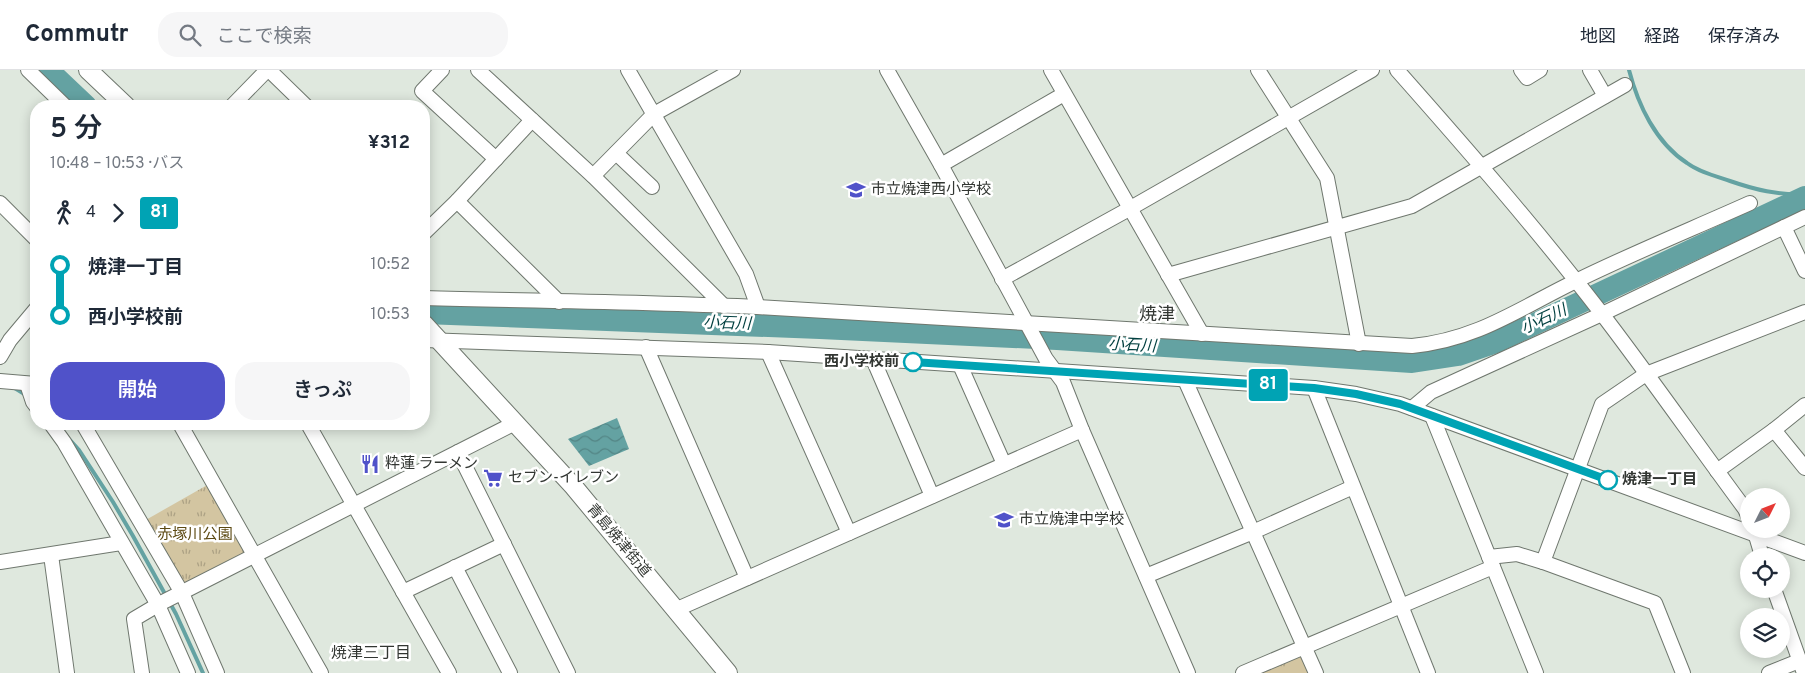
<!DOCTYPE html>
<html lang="ja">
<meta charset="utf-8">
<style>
:root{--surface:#fff;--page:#f6f6f7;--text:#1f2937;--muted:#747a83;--line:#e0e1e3;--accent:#5052c9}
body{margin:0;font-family:Overpass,"Noto Sans JP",sans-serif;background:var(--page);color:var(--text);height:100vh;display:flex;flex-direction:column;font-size:19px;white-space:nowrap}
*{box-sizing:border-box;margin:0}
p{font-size:16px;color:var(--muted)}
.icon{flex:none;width:28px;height:28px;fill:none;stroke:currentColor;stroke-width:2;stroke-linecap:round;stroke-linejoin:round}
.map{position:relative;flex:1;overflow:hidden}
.drawer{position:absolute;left:30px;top:30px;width:400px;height:330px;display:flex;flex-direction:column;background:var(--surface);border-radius:20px;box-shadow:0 2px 12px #0003}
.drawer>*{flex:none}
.badge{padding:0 10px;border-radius:4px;font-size:18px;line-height:32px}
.needle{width:32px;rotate:48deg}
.buttons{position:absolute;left:1740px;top:418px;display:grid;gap:10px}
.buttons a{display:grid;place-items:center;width:50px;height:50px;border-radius:50%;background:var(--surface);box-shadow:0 2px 12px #0003;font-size:25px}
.map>.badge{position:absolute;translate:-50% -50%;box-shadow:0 0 0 2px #fff}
.legs{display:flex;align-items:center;gap:8px;height:55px;padding:0 20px;font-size:16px}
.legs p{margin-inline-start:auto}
.head{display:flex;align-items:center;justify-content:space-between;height:85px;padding:0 20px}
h1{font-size:28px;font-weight:600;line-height:38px}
.button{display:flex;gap:10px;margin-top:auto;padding:10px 20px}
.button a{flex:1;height:58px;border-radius:20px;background:var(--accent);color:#fff;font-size:20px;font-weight:600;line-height:58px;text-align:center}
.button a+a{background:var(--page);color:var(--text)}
ul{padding:0 20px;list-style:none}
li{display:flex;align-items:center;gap:18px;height:50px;font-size:19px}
li i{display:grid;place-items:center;width:8px;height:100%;margin:0 6px;background:currentColor}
li i::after{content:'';width:12px;height:12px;margin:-6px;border:4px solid;border-radius:50%;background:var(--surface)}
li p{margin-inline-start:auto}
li:first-child i{background:linear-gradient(#0000 50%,currentColor 0)}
li:last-child i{background:linear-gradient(currentColor 50%,#0000 0)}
header{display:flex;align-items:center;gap:30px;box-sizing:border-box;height:70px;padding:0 25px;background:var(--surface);border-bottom:1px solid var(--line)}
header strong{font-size:24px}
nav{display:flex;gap:28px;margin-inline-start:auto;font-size:18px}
.search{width:350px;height:45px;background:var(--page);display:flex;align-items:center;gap:12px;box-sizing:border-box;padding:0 18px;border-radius:20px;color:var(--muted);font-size:19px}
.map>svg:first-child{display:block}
.park{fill:url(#park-tufts)}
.water{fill:url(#water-waves)}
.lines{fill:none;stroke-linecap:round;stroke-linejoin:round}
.stream{stroke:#64a2a2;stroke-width:4}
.river{stroke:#64a2a2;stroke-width:22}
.minor-casing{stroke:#6f776e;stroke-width:16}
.major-casing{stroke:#6f776e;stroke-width:20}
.minor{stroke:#fff;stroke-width:14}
.major{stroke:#fff;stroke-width:18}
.line-1-casing{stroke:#fff;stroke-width:11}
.line-1{stroke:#00a3b4;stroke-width:8}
.stop-1-dot{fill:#fff;stroke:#00a3b4;stroke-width:2.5}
.labels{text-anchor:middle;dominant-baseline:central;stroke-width:5;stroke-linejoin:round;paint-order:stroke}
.poi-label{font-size:15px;fill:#323632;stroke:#fff;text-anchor:start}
.stop-label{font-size:15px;font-weight:bold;fill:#323632;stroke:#fff;text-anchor:end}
.park-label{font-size:15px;fill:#5c4912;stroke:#fff}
.street-label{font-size:15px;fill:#323632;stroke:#fff}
.water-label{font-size:16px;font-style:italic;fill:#013f3f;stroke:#fff}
.neighbourhood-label{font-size:16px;fill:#323632;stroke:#fff}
.quarter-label{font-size:18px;fill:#323632;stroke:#fff}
</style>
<header>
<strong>Commutr</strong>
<div class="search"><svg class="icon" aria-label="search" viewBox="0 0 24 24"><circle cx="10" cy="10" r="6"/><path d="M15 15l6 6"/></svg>ここで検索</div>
<nav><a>地図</a><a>経路</a><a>保存済み</a></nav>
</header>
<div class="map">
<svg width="1805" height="603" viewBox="0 0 1805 603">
<defs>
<pattern id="park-tufts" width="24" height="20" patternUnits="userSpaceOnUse" patternTransform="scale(1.25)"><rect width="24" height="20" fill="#d3c5a1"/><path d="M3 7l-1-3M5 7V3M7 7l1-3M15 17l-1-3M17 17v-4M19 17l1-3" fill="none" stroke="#aca184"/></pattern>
<pattern id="water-waves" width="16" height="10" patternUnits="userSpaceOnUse" patternTransform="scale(1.25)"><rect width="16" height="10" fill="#64a2a2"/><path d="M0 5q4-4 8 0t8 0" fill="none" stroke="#538585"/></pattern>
</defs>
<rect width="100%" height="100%" fill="#dfe8de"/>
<g class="park">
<polygon points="209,414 246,480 246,485 186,515 182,512 144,451"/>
<polygon points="1301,584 1309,603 1259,603"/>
</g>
<polygon class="water" points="617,348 629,379 589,396 568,369"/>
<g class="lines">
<g class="stream">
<path d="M 1629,0 C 1638,35 1656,73 1687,93 C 1699,102 1715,106 1730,111 C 1756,120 1777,125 1805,124"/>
<polyline points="753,241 757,255"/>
<polyline points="13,317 26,325"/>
<polyline points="70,370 79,380 113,432 133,466 176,544 203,603"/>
</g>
<g class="river">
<polyline points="48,0 86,36"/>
<polyline points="424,243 820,258 1057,269 1412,292 1458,285 1496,272 1805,127"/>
</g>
<g class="minor-casing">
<g id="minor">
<polyline points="28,0 65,36"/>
<polyline points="269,0 306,36"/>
<polyline points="442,0 422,21 496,89"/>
<polyline points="478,0 593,106 724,236"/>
<polyline points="628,0 746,204 758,237"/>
<polyline points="887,0 941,95 1046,289 1063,312 1082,360 1188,603"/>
<polyline points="1051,0 1202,264"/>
<polyline points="1258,0 1327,108 1359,274"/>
<path d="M 1397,0 C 1466,78 1535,157 1599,240 C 1649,305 1696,373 1745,439 L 1749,448"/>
<polyline points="1521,0 1527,8 1540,0"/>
<polyline points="1590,0 1605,26"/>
<polyline points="232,36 267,0"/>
<polyline points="616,83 652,117"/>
<polyline points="941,95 1064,24"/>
<polyline points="593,106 654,44 733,0"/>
<polyline points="457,131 559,232"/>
<polyline points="0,133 36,169"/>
<polyline points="1784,157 1805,201"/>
<polyline points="424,163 457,131 532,50"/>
<polyline points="1168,205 1412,136 1625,15"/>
<polyline points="1002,209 1129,139 1372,0"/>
<path d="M 424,228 C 535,231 646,232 757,237 C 975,248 1194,265 1412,276 C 1477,270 1520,238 1576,211 C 1633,183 1692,159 1750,133"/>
<polyline points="424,270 768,282 1314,318 1356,324 1400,334 1805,483"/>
<polyline points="646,277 747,508"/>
<polyline points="768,282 849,463"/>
<polyline points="0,287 10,270 36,239"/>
<polyline points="873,289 932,426"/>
<polyline points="960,295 1004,394"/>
<polyline points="1185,310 1316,603"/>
<polyline points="0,311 36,314"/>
<polyline points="27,314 33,332 36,336"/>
<polyline points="1314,318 1428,603"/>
<polyline points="1412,338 1431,322 1602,244 1805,147"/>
<polyline points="1432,346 1536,603"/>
<polyline points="51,354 64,372 158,535 188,603"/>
<polyline points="83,354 182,523 217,603"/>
<polyline points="180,354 321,603"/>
<polyline points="308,354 449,603"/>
<polyline points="1774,360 1805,398"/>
<polyline points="458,382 568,603"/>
<polyline points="1717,401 1774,360 1805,335"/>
<polyline points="1754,459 1762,486"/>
<polyline points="51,485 67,603"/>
<polyline points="1489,487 1517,484 1543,492 1655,533 1683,603"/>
<polyline points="0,492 121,473"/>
<polyline points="1543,492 1602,334 1646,304 1805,242"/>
<polyline points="455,497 510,603"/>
<polyline points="1146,506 1253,462 1353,417"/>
<polyline points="1774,519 1804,603"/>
<polyline points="403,522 504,474"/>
<polyline points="675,540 1082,360"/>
<polyline points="142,603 134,549 161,533 515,353"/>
<polyline points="1243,603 1493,497"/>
<polyline points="1769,603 1799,591"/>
</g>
</g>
<g class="major-casing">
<g id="major">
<polyline points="88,0 126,36"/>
<polyline points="424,254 574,417 728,603"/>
</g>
</g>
<use href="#minor" class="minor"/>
<use href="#major" class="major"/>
</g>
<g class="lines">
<g class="line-1-casing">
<polyline id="line-1" points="913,292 1314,318 1356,324 1400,334 1608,410"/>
</g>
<use href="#line-1" class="line-1"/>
</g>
<defs>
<g id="school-bare" transform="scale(1.5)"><path d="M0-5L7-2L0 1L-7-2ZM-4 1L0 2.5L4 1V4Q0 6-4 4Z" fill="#5052c9" stroke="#fff" stroke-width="2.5" paint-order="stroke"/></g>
<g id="restaurant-bare" transform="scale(1.5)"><path d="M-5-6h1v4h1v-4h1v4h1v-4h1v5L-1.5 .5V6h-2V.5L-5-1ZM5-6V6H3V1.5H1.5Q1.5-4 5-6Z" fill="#5052c9" stroke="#fff" stroke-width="2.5" paint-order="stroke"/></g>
<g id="supermarket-bare" transform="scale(1.5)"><path d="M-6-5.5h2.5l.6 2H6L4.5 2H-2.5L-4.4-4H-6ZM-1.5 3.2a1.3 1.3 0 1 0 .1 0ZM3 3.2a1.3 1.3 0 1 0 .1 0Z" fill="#5052c9" stroke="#fff" stroke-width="2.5" paint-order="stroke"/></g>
</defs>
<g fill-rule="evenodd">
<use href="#school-bare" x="856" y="120"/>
<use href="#restaurant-bare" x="370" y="394"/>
<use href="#supermarket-bare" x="493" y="408"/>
<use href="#school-bare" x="1004" y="450"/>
</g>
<g class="stop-1-dot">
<circle cx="913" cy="292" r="9"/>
<circle cx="1608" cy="410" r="9"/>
</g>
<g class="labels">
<g class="poi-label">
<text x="871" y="120">市立焼津西小学校</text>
<text x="385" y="394">粋蓮 ラーメン</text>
<text x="508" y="408">セブン-イレブン</text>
<text x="1019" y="450">市立焼津中学校</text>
</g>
<g class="stop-label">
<text x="899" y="292">西小学校前</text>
<text x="1622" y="410" text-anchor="start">焼津一丁目</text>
</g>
<g class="park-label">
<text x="195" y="465">赤塚川公園</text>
</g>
<g class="street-label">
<text transform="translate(618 471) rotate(50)">青島焼津街道</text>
</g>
<g class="water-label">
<text transform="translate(1544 250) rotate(-25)">小石川</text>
<text transform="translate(727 254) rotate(2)">小石川</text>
<text transform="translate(1132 276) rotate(3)">小石川</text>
</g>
<g class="neighbourhood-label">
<text x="371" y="584">焼津三丁目</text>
</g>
<g class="quarter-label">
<text x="1157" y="245">焼津</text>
</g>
</g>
</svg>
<div class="buttons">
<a><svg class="needle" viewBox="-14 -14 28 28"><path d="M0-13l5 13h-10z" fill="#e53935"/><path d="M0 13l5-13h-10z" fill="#747a83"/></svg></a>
<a><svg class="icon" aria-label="locate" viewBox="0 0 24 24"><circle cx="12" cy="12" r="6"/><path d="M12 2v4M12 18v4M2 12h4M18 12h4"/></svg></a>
<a><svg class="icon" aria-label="layers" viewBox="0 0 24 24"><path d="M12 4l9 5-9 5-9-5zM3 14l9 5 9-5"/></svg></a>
</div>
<b class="badge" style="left:1268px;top:315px;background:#00a3b4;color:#fff">81</b>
<section class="drawer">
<div class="head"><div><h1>5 分</h1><p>10:48 – 10:53 · バス</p></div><b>¥312</b></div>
<div class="legs"><svg class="icon" aria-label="walk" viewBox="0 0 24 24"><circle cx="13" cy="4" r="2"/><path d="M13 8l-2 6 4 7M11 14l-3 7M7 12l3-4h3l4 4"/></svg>4<svg class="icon" aria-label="forward" viewBox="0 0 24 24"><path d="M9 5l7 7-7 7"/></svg><b class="badge" style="background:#00a3b4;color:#fff">81</b></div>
<ul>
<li><i style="color:#00a3b4"></i><b>焼津一丁目</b><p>10:52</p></li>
<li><i style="color:#00a3b4"></i><b>西小学校前</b><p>10:53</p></li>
</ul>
<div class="button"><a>開始</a><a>きっぷ</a></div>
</section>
</div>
